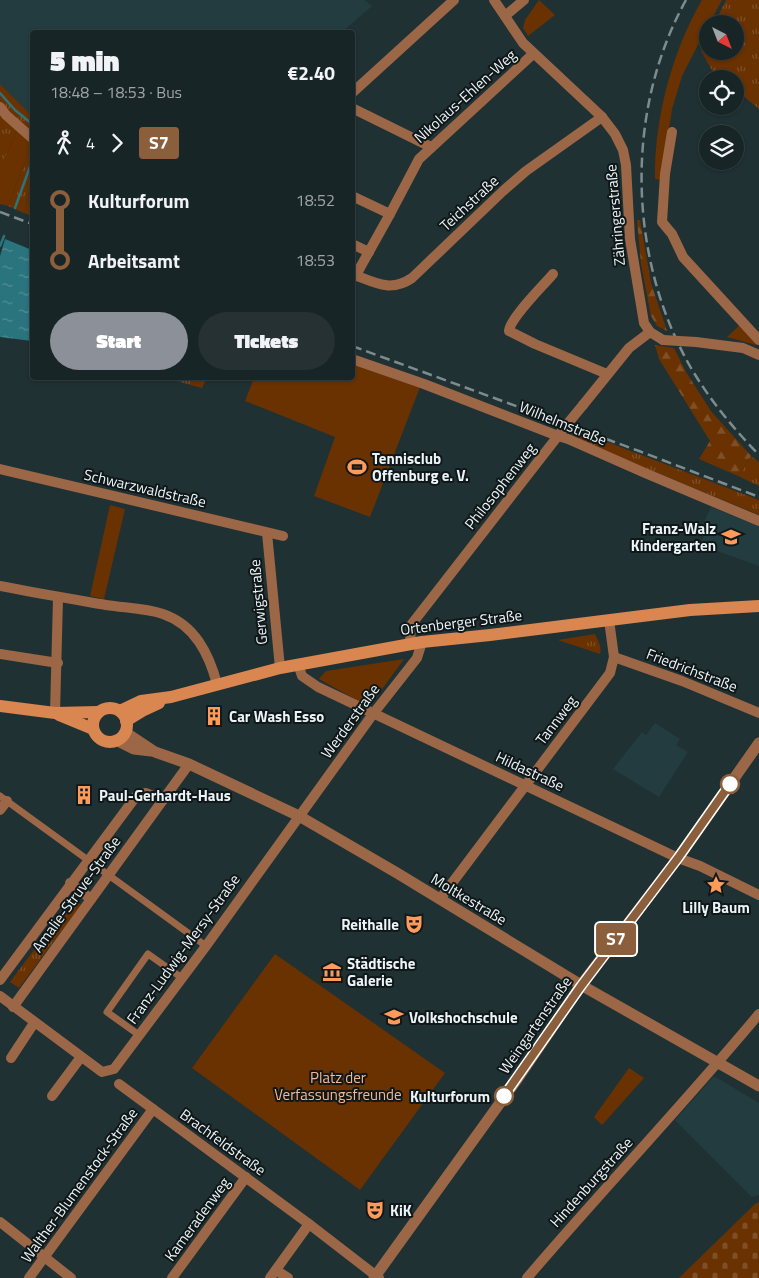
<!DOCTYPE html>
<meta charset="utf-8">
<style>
:root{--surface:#182526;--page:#253132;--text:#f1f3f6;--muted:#9fa5a7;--line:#364243;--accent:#8c9099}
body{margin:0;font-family:"Titillium Web",sans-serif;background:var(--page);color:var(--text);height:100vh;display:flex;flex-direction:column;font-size:19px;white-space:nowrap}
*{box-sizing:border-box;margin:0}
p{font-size:16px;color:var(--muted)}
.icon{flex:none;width:28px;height:28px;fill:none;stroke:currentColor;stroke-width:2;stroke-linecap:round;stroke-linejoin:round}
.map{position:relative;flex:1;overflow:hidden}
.side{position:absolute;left:30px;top:30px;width:325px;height:350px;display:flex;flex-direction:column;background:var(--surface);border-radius:5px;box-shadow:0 1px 4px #0004,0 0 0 1px var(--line)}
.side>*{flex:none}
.badge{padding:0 10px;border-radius:4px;font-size:18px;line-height:32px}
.needle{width:32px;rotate:138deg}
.buttons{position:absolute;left:699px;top:15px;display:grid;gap:10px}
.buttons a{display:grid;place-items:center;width:45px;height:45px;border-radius:50%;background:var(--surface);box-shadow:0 1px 4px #0004,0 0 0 1px var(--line);font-size:25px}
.map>.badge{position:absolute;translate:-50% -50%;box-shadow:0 0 0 2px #fff}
.legs{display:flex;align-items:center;gap:8px;height:55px;padding:0 20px;font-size:16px}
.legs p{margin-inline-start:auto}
.overview{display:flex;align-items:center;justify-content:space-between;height:85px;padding:0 20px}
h1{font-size:28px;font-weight:800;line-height:38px}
.button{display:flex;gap:10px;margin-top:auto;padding:10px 20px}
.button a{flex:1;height:58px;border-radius:30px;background:var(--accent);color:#fff;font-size:20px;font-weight:800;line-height:58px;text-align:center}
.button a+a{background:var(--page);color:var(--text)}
ul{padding:0 20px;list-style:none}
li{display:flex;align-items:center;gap:18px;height:60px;font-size:19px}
li i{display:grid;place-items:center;width:8px;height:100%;margin:0 6px;background:currentColor}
li i::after{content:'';width:12px;height:12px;margin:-6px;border:4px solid;border-radius:50%;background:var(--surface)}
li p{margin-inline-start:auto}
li:first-child i{background:linear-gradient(#0000 50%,currentColor 0)}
li:last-child i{background:linear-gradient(currentColor 50%,#0000 0)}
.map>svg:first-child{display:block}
.built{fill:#223c40}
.grass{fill:url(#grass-tufts)}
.forest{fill:url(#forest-firs)}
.cemetery{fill:url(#cemetery-stones)}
.green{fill:#6a3101}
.water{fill:url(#water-ripples)}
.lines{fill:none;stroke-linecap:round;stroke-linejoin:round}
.stream{stroke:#2a747d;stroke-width:2.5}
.pedestrian{stroke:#9b6747;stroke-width:7}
.minor{stroke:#9b6747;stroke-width:10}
.tertiary{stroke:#9b6747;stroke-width:11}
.secondary{stroke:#d98651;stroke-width:12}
.rail{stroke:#7e8c8e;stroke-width:2.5;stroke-dasharray:10 5;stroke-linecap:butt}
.minor-bridge{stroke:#9b6747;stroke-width:10}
.line-1-casing{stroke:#fff;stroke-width:11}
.line-1{stroke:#8b5e3c;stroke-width:8}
.stop-1-dot{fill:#fff;stroke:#8b5e3c;stroke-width:2.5}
.labels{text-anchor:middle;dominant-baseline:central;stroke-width:4;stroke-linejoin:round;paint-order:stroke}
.street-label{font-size:15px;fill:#ebf5f7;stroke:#101718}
.poi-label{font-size:15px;font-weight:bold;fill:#ebf5f7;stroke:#101718;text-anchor:start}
.park-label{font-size:15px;fill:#f6b690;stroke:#101718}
.stop-label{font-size:15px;font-weight:bold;fill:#ebf5f7;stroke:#101718;text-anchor:end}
</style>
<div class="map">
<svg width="759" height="1278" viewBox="0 0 759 1278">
<defs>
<pattern id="grass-tufts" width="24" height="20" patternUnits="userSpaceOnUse" patternTransform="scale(1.25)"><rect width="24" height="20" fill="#6a3101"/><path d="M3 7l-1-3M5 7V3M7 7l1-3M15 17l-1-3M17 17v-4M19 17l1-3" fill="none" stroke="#7f4f27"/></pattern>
<pattern id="forest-firs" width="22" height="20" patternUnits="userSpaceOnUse" patternTransform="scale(1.25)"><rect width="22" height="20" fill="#6a3101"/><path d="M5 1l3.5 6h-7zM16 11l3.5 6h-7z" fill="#7f4f27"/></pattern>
<pattern id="cemetery-stones" width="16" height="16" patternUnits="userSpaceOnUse" patternTransform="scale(1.25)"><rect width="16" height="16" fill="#6a3101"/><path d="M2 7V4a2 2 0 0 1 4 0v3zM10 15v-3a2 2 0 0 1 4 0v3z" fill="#7f4f27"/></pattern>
<pattern id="water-ripples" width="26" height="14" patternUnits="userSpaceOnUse" patternTransform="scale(1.25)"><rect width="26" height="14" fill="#2a747d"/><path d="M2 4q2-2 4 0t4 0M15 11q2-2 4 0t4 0" fill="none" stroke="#538f97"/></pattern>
</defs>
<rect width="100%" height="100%" fill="#203133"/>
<g class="built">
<polygon points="0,0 365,0 372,6 342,32 32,32 32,116 0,84"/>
<polygon points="711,507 759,526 759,566 700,545 707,529 702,526"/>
<polygon points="655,723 680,739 676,745 688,752 659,797 613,769 642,732 646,735"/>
<polygon points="714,1076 759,1103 759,1195 752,1197 675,1120"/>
</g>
<g class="grass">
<polygon points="726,0 759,0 759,109 735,89 735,79 723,79 712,70 701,51 707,37 708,51 735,51 735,24 714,24"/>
<polygon points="0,84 32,116 32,134 0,102"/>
<polygon points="0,111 17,130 4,161 0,161"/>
<polygon points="32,143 32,181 24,213 8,206"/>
<polygon points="740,325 756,342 756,345 727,337"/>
<polygon points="165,378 207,378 202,388"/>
<polygon points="573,429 759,500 759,515 573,438 571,432"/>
<polygon points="751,456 759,462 759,486 738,476"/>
<path d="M 595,634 C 598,641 602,647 600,654 L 558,640 Z"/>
<polygon points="72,899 81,905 19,988 10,982"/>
</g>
<g class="forest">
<polygon points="637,220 640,220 651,283 667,331 657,326 651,316 641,264"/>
<polygon points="655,345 674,348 686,372 711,411 751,456 738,476 699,459 710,441 659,359"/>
</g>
<polygon class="cemetery" points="759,1202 759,1278 679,1278 755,1204"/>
<g class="green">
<polygon points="539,0 555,15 528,36 523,28 525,20"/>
<path d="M 702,0 L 722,0 L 709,24 L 708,24 L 707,27 L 682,76 L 672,109 L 661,180 L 655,179 C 654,120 672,51 702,0 Z"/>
<polygon points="17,130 32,143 8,206 0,204 0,161 4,161"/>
<polygon points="32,182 32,216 24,213"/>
<polygon points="353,362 420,387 370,517 314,496 335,437 245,401 254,378 352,378"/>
<polygon points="110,505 125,509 104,599 90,596"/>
<polygon points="404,659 369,707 319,679 326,671"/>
<polygon points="275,954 445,1073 360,1190 192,1068"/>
<polygon points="629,1068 644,1078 602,1125 594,1117"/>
</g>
<polygon class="water" points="5,239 32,250 32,341 0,337 0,256"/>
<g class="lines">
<g class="stream">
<polyline points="0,93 15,110 32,124"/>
<polyline points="15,208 32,161"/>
<polyline points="0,246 4,236"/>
</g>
<g class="pedestrian">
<polyline points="0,796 206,946"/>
<polyline points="139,1035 107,1012 148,954 182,978"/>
</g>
<g class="minor">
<polyline points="494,0 523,43 602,117 615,134 623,150 626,165 630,239 644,323 650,332 663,340"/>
<polyline points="505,16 524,0"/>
<polyline points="352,93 454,0"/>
<polyline points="0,107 6,115 32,138"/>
<polyline points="352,108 431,147"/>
<polyline points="672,132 665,174 662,222 672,234 683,257 759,340"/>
<polyline points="352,196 390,214"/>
<polyline points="352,244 369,252"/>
<path d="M 352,274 C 374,282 390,293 412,278 L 503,191 L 526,171 L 602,117"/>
<path d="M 553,274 C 543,286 510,318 509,331 L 535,344 L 607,374"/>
<polyline points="356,275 390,214 419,159 533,54"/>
<polyline points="696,342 743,348 759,355"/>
<polyline points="352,359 424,384 558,436 568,439 645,473 759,521"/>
<polyline points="583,405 629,348 650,332"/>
<polyline points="0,469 283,536"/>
<polyline points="267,533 280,668"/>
<path d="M 0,586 C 35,593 71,599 106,605 C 125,608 145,608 163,614 C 195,625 209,654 217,684"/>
<polyline points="410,644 411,625 561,432"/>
<polyline points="0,654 58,663"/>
<polyline points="614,657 682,681 759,713"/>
<polyline points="298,664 302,676 318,687 678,858 700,866 759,895"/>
<polyline points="55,713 58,598"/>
<polyline points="0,810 7,801"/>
<polyline points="70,883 91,899"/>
<polyline points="440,899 610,673 614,657 609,620"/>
<polyline points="0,980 137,795 146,793 163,800"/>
<polyline points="0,996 102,1072 114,1069 206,946 373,714 417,658 422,642"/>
<polyline points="13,1007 189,764"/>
<polyline points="11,1058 34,1023"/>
<polyline points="119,1084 309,1224 379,1278"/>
<polyline points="52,1096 81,1057"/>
<polyline points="0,1222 71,1278"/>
<polyline points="276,1270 288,1278"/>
<polyline points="29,1278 153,1109"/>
<polyline points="172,1278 246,1177"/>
<polyline points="270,1278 309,1224"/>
<path d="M 527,1278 C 603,1189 684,1104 759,1014"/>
</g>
<g class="tertiary">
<polyline points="125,732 155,752 189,764 299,816 397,873 581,985 759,1086"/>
<polyline points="116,740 134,749 151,751"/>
<polyline points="374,1278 518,1078 581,985 678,858 759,743"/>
</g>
<g class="secondary">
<polyline points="0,706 55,713 98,712"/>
<circle cx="110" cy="725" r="17"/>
<polyline points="120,711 141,701 171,697 280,668 422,642 490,635 690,610 759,606"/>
<polyline points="59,715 93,729"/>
<polyline points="126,721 144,710 159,703"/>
</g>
<g class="rail">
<path d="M 686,0 C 624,112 628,258 691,368 C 710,400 733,428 759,455"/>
<polyline points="0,212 32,224"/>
<polyline points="352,346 639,451 759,497"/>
</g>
<g class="minor-bridge">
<polyline points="663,340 696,342"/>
<polyline points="564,428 583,405"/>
</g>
</g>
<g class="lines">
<g class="line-1-casing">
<polyline id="line-1" points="504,1096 581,986 678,858 730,784"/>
</g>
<use href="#line-1" class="line-1"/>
</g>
<defs>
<g id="stadium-bare" transform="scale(1.5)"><path d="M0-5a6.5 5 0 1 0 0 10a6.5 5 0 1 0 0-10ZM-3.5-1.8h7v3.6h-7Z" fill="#ff9b5a" stroke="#101718" stroke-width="2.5" paint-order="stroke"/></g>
<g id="school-bare" transform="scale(1.5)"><path d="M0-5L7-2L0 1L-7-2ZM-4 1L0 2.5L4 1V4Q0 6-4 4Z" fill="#ff9b5a" stroke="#101718" stroke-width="2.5" paint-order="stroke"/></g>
<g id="building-bare" transform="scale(1.5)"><path d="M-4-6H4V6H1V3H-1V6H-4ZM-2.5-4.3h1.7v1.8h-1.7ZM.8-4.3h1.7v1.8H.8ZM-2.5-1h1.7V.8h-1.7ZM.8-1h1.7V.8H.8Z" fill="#ff9b5a" stroke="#101718" stroke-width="2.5" paint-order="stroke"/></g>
<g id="sight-bare" transform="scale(1.5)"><path d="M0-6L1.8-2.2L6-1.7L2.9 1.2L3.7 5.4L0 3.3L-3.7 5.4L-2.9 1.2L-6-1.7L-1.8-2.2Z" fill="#ff9b5a" stroke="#101718" stroke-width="2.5" paint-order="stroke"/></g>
<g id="theatre-bare" transform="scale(1.5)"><path d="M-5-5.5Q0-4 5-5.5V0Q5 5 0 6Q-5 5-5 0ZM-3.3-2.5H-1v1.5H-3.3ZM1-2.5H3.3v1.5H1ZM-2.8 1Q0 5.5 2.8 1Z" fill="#ff9b5a" stroke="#101718" stroke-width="2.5" paint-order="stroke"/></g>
<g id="museum-bare" transform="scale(1.5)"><path d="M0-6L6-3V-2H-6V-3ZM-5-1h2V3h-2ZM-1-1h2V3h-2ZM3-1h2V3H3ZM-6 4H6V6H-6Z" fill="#ff9b5a" stroke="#101718" stroke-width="2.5" paint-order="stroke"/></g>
<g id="university-bare" transform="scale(1.5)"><path d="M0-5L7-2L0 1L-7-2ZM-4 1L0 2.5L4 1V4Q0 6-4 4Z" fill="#ff9b5a" stroke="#101718" stroke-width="2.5" paint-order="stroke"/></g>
</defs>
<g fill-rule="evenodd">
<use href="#stadium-bare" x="357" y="467"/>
<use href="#school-bare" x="731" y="537"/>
<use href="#building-bare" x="214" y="716"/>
<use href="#building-bare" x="84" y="795"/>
<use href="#sight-bare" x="716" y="885"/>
<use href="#theatre-bare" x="414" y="924"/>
<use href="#museum-bare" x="332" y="972"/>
<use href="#university-bare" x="394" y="1017"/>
<use href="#theatre-bare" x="375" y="1210"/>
</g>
<g class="stop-1-dot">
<circle cx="730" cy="784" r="9"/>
<circle cx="504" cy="1096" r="9"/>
</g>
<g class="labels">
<g class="street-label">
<text transform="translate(465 96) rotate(-42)">Nikolaus-Ehlen-Weg</text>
<text transform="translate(469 203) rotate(-43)">Teichstraße</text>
<text transform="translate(615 215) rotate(-95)">Zähringerstraße</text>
<text transform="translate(563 423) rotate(22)">Wilhelmstraße</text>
<text transform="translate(500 486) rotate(-52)">Philosophenweg</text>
<text transform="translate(145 488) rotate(13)">Schwarzwaldstraße</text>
<text transform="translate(258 602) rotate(-95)">Gerwigstraße</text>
<text transform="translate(461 622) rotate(-7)">Ortenberger Straße</text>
<text transform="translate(692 670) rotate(21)">Friedrichstraße</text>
<text transform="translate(556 720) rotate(-53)">Tannweg</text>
<text transform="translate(350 721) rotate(-54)">Werderstraße</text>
<text transform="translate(530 771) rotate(25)">Hildastraße</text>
<text transform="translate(76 894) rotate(-54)">Amalie-Struve-Straße</text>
<text transform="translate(469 899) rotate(31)">Moltkestraße</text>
<text transform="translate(183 949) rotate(-54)">Franz-Ludwig-Mersy-Straße</text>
<text transform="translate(535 1025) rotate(-55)">Weingartenstraße</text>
<text transform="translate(223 1142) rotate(36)">Brachfeldstraße</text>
<text transform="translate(591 1182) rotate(-48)">Hindenburgstraße</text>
<text transform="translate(79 1185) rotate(-54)">Walther-Blumenstock-Straße</text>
<text transform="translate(197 1219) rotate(-54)">Kameradenweg</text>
</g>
<g class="poi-label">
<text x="372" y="458">Tennisclub<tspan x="372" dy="17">Offenburg e. V.</tspan></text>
<text x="716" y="528" text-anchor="end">Franz-Walz<tspan x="716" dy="17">Kindergarten</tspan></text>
<text x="229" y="716">Car Wash Esso</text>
<text x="99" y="795">Paul-Gerhardt-Haus</text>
<text x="716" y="907" text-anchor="middle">Lilly Baum</text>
<text x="399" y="924" text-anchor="end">Reithalle</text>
<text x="347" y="963">Städtische<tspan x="347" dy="17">Galerie</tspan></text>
<text x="409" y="1017">Volkshochschule</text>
<text x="390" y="1210">KiK</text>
</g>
<g class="park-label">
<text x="338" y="1077">Platz der<tspan x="338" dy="17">Verfassungsfreunde</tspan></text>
</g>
<g class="stop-label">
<text x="490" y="1096">Kulturforum</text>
</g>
</g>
</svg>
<div class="buttons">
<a><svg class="needle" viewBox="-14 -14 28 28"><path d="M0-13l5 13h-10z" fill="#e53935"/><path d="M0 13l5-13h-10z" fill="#9fa5a7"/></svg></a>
<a><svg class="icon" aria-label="locate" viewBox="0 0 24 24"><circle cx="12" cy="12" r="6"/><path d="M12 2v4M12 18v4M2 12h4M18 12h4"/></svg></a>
<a><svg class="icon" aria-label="layers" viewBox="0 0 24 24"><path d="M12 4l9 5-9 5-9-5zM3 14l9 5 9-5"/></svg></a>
</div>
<b class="badge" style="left:616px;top:939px;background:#8b5e3c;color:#fff">S7</b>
<section class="side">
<div class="overview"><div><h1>5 min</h1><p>18:48 – 18:53 · Bus</p></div><b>€2.40</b></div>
<div class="legs"><svg class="icon" aria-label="walk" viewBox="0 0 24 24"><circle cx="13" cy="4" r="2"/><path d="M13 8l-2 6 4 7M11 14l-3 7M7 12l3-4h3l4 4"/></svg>4<svg class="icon" aria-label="forward" viewBox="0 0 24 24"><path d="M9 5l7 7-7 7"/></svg><b class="badge" style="background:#8b5e3c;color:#fff">S7</b></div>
<ul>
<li><i style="color:#8b5e3c"></i><b>Kulturforum</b><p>18:52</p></li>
<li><i style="color:#8b5e3c"></i><b>Arbeitsamt</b><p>18:53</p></li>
</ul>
<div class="button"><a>Start</a><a>Tickets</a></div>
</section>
</div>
